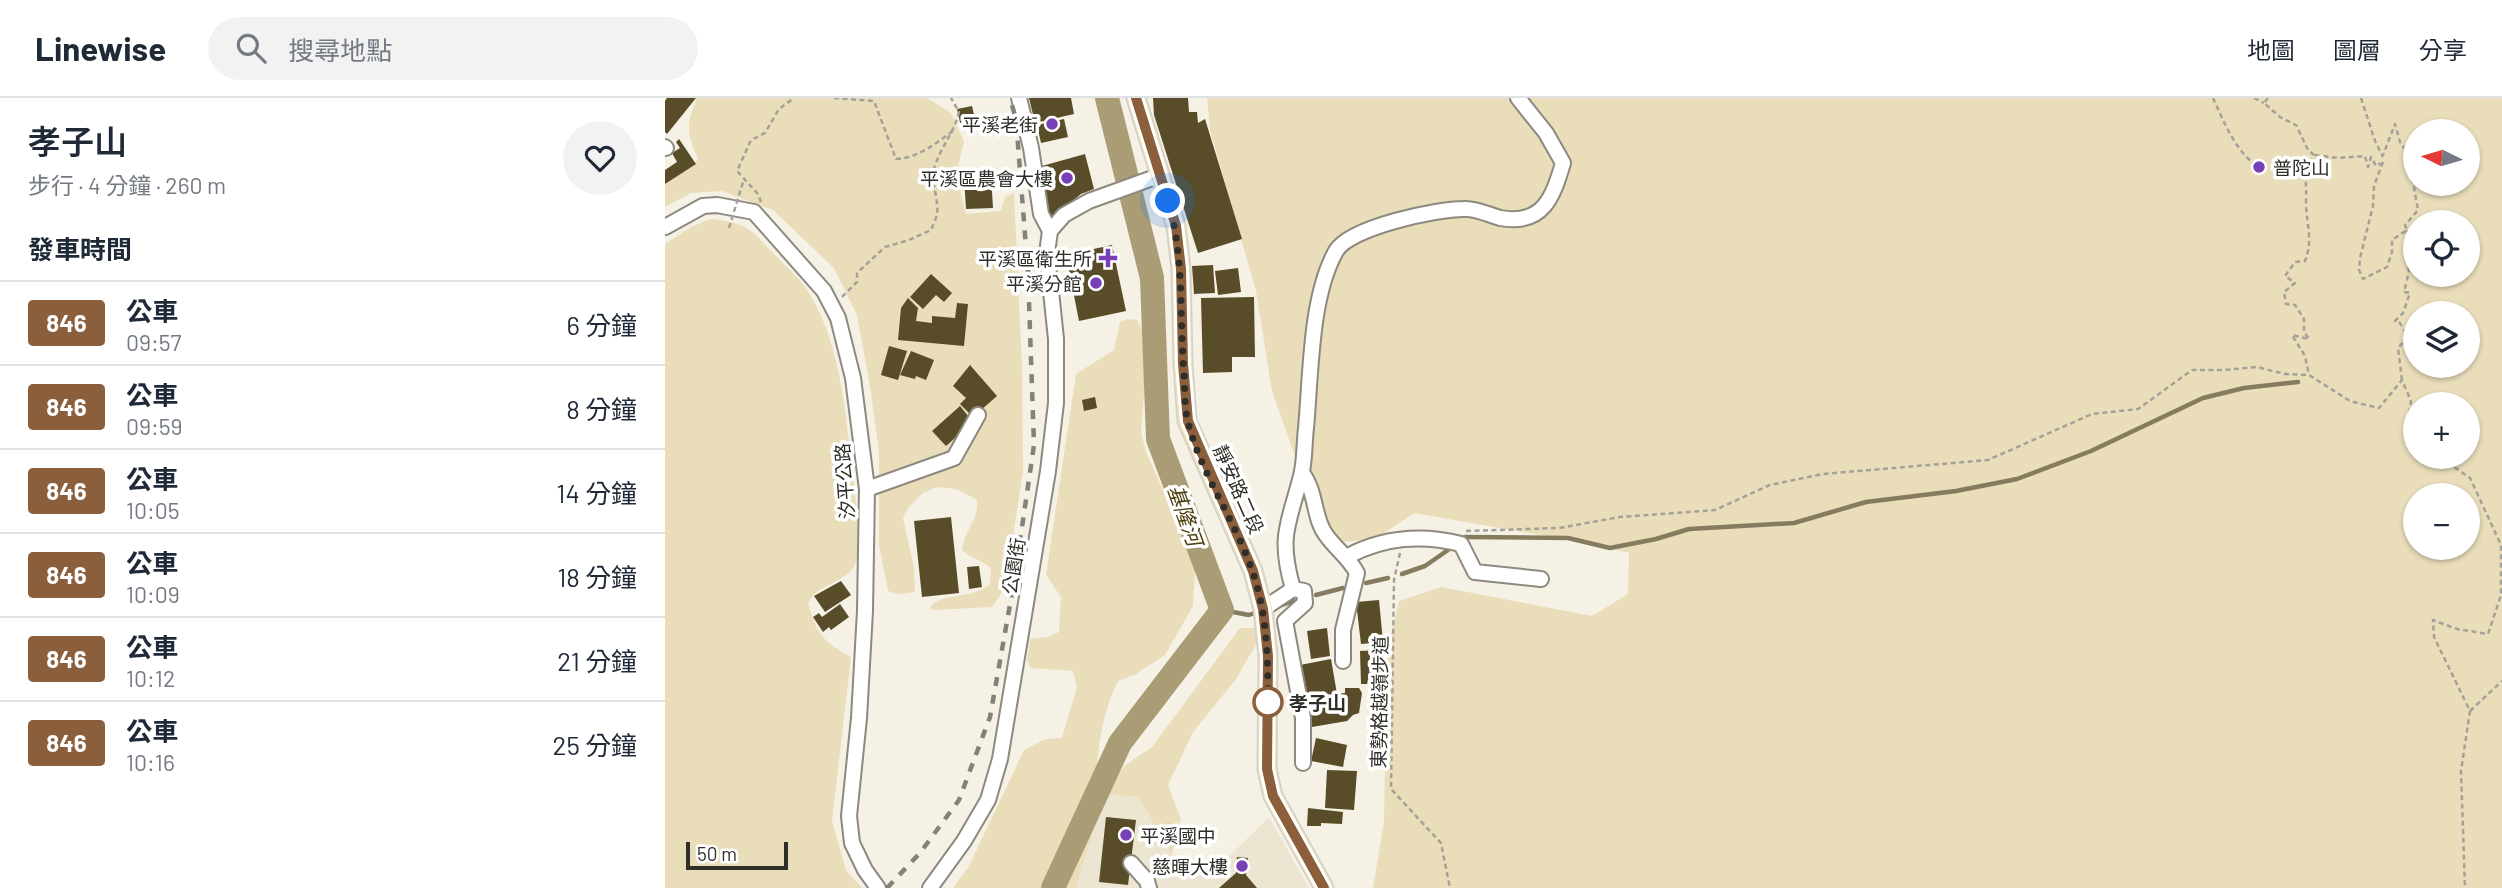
<!DOCTYPE html>
<html lang="zh-TW">
<meta charset="utf-8">
<style>
:root{--surface:#fff;--page:#f2f2f3;--text:#1f2937;--muted:#747a83;--line:#e0e1e3}
body{margin:0;font-family:Barlow,"Noto Sans TC",sans-serif;background:var(--page);color:var(--text);height:100vh;display:flex;flex-direction:column;font-size:26px;white-space:nowrap}
*{box-sizing:border-box;margin:0}
p{font-size:23px;color:var(--muted)}
.icon{flex:none;width:38px;height:38px;fill:none;stroke:currentColor;stroke-width:2;stroke-linecap:round;stroke-linejoin:round}
.map{position:relative;flex:1;overflow:hidden}
.side{display:flex;flex-direction:column;background:var(--surface);width:665px}
.side>*{flex:none}
.badge{padding:0 14px;border-radius:5px;font-size:24px;line-height:46px}
.needle{width:46px;rotate:275deg}
.controls{position:absolute;left:1738px;top:21px;display:grid;gap:14px}
.controls a{display:grid;place-items:center;width:77px;height:77px;border-radius:50%;background:var(--surface);box-shadow:0 2px 5px #0004;font-size:35px}
.scale{position:absolute;left:21px;bottom:18px;width:102px;box-sizing:border-box;padding-left:7px;border:4px solid #2f2e29;border-top:0;font-size:19px;line-height:24px;white-space:nowrap;color:#2f2e29;-webkit-text-stroke:5px #fff;paint-order:stroke}
.you{position:absolute;width:35px;height:35px;margin:-18px;border:5px solid #fff;border-radius:50%;background:#1a73e8;box-shadow:0 0 0 10px #1a73e833}
.map>.badge{position:absolute;translate:-50% -50%;box-shadow:0 0 0 4px #fff}
h2{padding:0 28px;font-size:26px;line-height:63px}
.round{display:grid;place-items:center;flex:none;width:74px;height:74px;border-radius:37px;background:var(--page)}
.summary{display:flex;align-items:center;justify-content:space-between;height:119px;padding:0 28px}
h1{font-size:33px;font-weight:600;line-height:52px}
ul{padding:0;list-style:none}
li{display:flex;align-items:center;gap:21px;height:84px;padding:0 28px;border-top:2px solid var(--line)}
li div{flex:1}
li b{display:block;font-size:26px}
li em{font-style:normal}
li .badge{min-width:77px;font-weight:700;text-align:center}
header{display:flex;align-items:center;gap:42px;box-sizing:border-box;height:98px;padding:0 35px;background:var(--surface);border-bottom:2px solid var(--line)}
header strong{font-size:33px}
nav{display:flex;gap:38px;margin-inline-start:auto;font-size:24px}
.search{width:490px;height:63px;background:var(--page);display:flex;align-items:center;gap:18px;box-sizing:border-box;padding:0 24px;border-radius:38px;color:var(--muted);font-size:26px}
main{display:flex;flex:1;min-height:0}
.map>svg:first-child{display:block}
.built{fill:#ebe5d2}
.green{fill:#e9ddba;fill-rule:evenodd}
.lines{fill:none;stroke-linecap:round;stroke-linejoin:round}
.stream{stroke:#857c5f;stroke-width:4.5}
.river{stroke:#aa9d76;stroke-width:24}
.building{fill:#594d29}
.minor-casing{stroke:#8d897f;stroke-width:18}
.major-casing{stroke:#d1d1d0;stroke-width:21}
.path{stroke:#a4a198;stroke-width:2.5;stroke-dasharray:5 3.5;stroke-linecap:butt}
.minor{stroke:#fff;stroke-width:14}
.major{stroke:#f0e0af;stroke-width:18}
.rail{stroke:#838179;stroke-width:4.5;stroke-dasharray:9 9;stroke-linecap:butt}
.path-bridge{stroke:#a4a198;stroke-width:2.5;stroke-dasharray:5 3.5;stroke-linecap:butt}
.line-casing{stroke:#fff;stroke-width:16}
.line{stroke:#8b5e3c;stroke-width:10}
.walk{stroke:#2f2e29;stroke-width:7;stroke-dasharray:0 12.6}
.poi-dot{fill:#7740b7;stroke:#fff;stroke-width:2.5}
.stop-dot{fill:#fff;stroke:#8b5e3c;stroke-width:3.5}
.labels{text-anchor:middle;dominant-baseline:central;stroke-width:7;stroke-linejoin:round;paint-order:stroke}
.poi-label{font-size:19px;fill:#2f2e29;stroke:#fff;text-anchor:end}
.street-label{font-size:19px;fill:#2f2e29;stroke:#fff}
.stop-label{font-size:19px;font-weight:bold;fill:#2f2e29;stroke:#fff;text-anchor:start}
.water-label{font-size:21px;font-style:italic;fill:#4e3f0d;stroke:#fff}
</style>
<header>
<strong>Linewise</strong>
<div class="search"><svg class="icon" aria-label="search" viewBox="0 0 24 24"><circle cx="10" cy="10" r="6"/><path d="M15 15l6 6"/></svg>搜尋地點</div>
<nav><a>地圖</a><a>圖層</a><a>分享</a></nav>
</header>
<main>
<section class="side">
<div class="summary"><div><h1>孝子山</h1><p>步行 · 4 分鐘 · 260 m</p></div><a class="round"><svg class="icon" aria-label="heart" viewBox="0 0 24 24"><path d="M12 20l-8-8c-3-5 5-10 8-4 3-6 11-1 8 4z"/></svg></a></div>
<h2>發車時間</h2>
<ul>
<li><span class="badge" style="background:#8b5e3c;color:#fff">846</span><div><b>公車</b><p>09:57</p></div><em>6 分鐘</em></li>
<li><span class="badge" style="background:#8b5e3c;color:#fff">846</span><div><b>公車</b><p>09:59</p></div><em>8 分鐘</em></li>
<li><span class="badge" style="background:#8b5e3c;color:#fff">846</span><div><b>公車</b><p>10:05</p></div><em>14 分鐘</em></li>
<li><span class="badge" style="background:#8b5e3c;color:#fff">846</span><div><b>公車</b><p>10:09</p></div><em>18 分鐘</em></li>
<li><span class="badge" style="background:#8b5e3c;color:#fff">846</span><div><b>公車</b><p>10:12</p></div><em>21 分鐘</em></li>
<li><span class="badge" style="background:#8b5e3c;color:#fff">846</span><div><b>公車</b><p>10:16</p></div><em>25 分鐘</em></li>
</ul>
</section>
<div class="map">
<svg width="1837" height="790" viewBox="0 0 1837 790">
<rect width="100%" height="100%" fill="#f5f1e5"/>
<polygon class="built" points="439,696 473,699 515,769 551,771 604,719 644,790 411,790"/>
<g class="green">
<path d="M 32,0 L 262,0 L 286,15 L 299,43 L 291,77 L 301,116 L 336,113 L 340,99 L 349,95 L 357,269 L 358,373 L 340,490 L 327,509 L 269,512 L 265,510 C 275,493 306,503 325,486 L 326,470 C 316,462 306,460 297,452 C 299,432 314,423 312,402 L 291,391 L 272,389 L 258,395 L 243,410 L 238,420 L 249,469 L 250,494 L 233,496 L 223,493 L 214,447 L 214,355 L 206,294 L 192,217 L 169,170 L 108,112 L 57,93 L 26,95 L 0,109 L 0,86 L 30,66 L 33,61 C 21,33 21,28 32,0 Z"/>
<path d="M 542,0 L 1837,0 L 1837,790 L 708,790 L 719,724 L 722,556 L 734,503 L 776,489 L 927,518 L 963,496 L 964,455 L 922,445 L 749,415 L 709,442 L 672,444 L 650,415 L 607,293 L 591,193 L 545,32 ZM 1750,33 L 1802,33 L 1802,86 L 1750,86 ZM 1750,124 L 1802,124 L 1802,177 L 1750,177 ZM 1750,215 L 1802,215 L 1802,268 L 1750,268 ZM 1750,306 L 1802,306 L 1802,359 L 1750,359 ZM 1750,397 L 1802,397 L 1802,450 L 1750,450 Z"/>
<path d="M 46,121 C 84,125 86,132 112,159 C 121,169 133,179 141,190 C 175,242 180,310 187,370 C 189,389 197,445 192,461 C 186,485 153,484 143,505 C 152,536 158,544 186,559 L 167,723 L 181,772 L 197,790 L 0,790 L 0,146 L 26,129 Z"/>
<path d="M 462,221 L 472,222 L 478,233 L 481,270 L 476,334 L 481,354 L 520,442 L 530,474 L 528,508 L 500,557 L 471,576 L 453,583 C 438,614 433,643 432,677 L 452,680 L 459,668 L 487,649 L 575,530 L 591,530 L 593,543 L 571,581 L 528,634 L 503,687 L 516,721 L 507,756 L 473,699 L 439,696 L 411,790 L 288,790 L 303,770 L 359,652 L 380,641 L 397,640 L 412,589 L 408,573 L 366,570 L 362,563 L 365,541 L 383,539 L 394,534 L 396,499 L 381,477 L 411,276 L 449,252 L 455,224 Z"/>
</g>
<g class="lines">
<g class="stream">
<polyline points="800,439 903,440 945,450 991,441 1024,431 1129,425 1201,404 1291,393 1352,381 1426,353 1538,300 1579,290 1633,284"/>
<polyline points="737,476 760,468 783,452"/>
<polyline points="701,485 723,480"/>
<polyline points="651,497 678,490"/>
<polyline points="613,508 629,503"/>
<polyline points="557,512 584,517 595,513"/>
</g>
<polyline class="river" points="388,790 455,645 557,512 493,341 487,180 442,0"/>
</g>
<g class="building">
<polygon points="2,0 31,0 2,36 0,34 0,3"/>
<polygon points="364,0 406,0 409,16 370,25"/>
<polygon points="488,0 523,0 524,14 532,14 533,25 540,21 577,141 533,155 489,17"/>
<polygon points="307,8 311,25 296,29 292,11"/>
<polygon points="399,21 403,39 376,45 372,27"/>
<polygon points="14,41 31,66 0,86 0,72 12,64 7,55 15,50 11,44"/>
<polygon points="420,56 429,91 416,96 384,122 377,68"/>
<polygon points="326,78 328,110 301,111 299,80"/>
<polygon points="447,147 461,213 414,223 401,157"/>
<polygon points="548,167 550,195 529,196 527,168"/>
<polygon points="573,170 576,194 553,197 550,173"/>
<polygon points="266,176 287,195 279,204 271,197 258,211 245,199"/>
<polygon points="589,199 590,259 567,259 567,274 538,275 536,200"/>
<polygon points="243,200 253,210 251,223 267,225 267,218 290,220 292,205 303,206 299,248 233,242 236,210"/>
<polygon points="224,248 242,253 233,282 216,277"/>
<polygon points="246,253 269,262 261,282 251,278 250,281 235,277"/>
<polygon points="305,267 332,298 308,319 295,306 301,300 288,288"/>
<polygon points="430,299 432,310 419,313 417,302"/>
<polygon points="295,308 308,324 281,348 267,333"/>
<polygon points="286,419 294,495 257,499 249,423"/>
<polygon points="314,468 317,489 304,491 302,469"/>
<polygon points="176,483 186,497 160,514 149,498"/>
<polygon points="714,502 718,544 696,546 691,504"/>
<polygon points="175,506 184,519 166,532 164,529 158,534 148,519 154,515 157,519"/>
<polygon points="662,530 665,558 646,561 642,533"/>
<polygon points="714,552 716,586 696,586 695,553"/>
<polygon points="666,561 672,596 680,595 680,590 694,590 697,595 694,615 688,617 682,623 647,629 635,567"/>
<polygon points="651,640 682,647 678,669 646,663"/>
<polygon points="662,672 692,673 689,712 660,710"/>
<polygon points="643,710 678,714 677,726 656,725 656,728 642,728"/>
<polygon points="441,719 471,722 463,787 434,784"/>
<polygon points="572,759 583,760 581,777 592,790 554,790 571,775"/>
</g>
<g class="lines">
<g class="minor-casing">
<g id="minor">
<polyline points="354,0 366,50 376,116 385,133"/>
<polyline points="0,49 1,50"/>
<polyline points="0,129 38,108 52,107 89,114 159,193 173,220 188,280 202,391 200,513 194,620 184,718 187,745 200,772 213,790"/>
<path d="M 637,375 C 652,394 648,420 661,437 C 671,451 684,460 692,475 L 678,532 L 678,563"/>
<polyline points="202,391 289,360 313,317"/>
<path d="M 683,458 C 720,439 756,436 796,446 L 810,474 L 876,481"/>
<polyline points="628,491 639,493 640,505 620,523 638,620 638,665"/>
<path d="M 598,511 L 628,491 C 613,438 623,428 636,378 C 640,363 639,346 641,330 C 646,277 645,199 671,153 C 685,129 772,111 799,111 C 811,110 824,117 835,120 C 878,128 888,99 898,65 L 881,35 L 853,0"/>
<polyline points="466,765 482,783 484,790"/>
<polyline points="265,790 299,743 323,702 335,661 383,373 391,305 391,241 382,155 385,133 399,117 424,103 496,77"/>
</g>
</g>
<g class="major-casing">
<polyline id="major" points="471,0 511,128 516,171 518,266 522,323 588,473 598,511 603,558 602,671 608,698 659,790"/>
</g>
<g class="path">
<path d="M 169,0 L 209,3 L 231,61 C 253,60 270,46 288,33"/>
<path d="M 1548,0 C 1559,24 1571,55 1594,69"/>
<polyline points="1589,0 1599,5"/>
<path d="M 1603,0 L 1599,5 L 1615,19 L 1631,27 L 1643,52 L 1649,57 L 1639,74 C 1642,86 1641,95 1641,107 C 1642,128 1648,144 1640,163 L 1630,164 L 1620,178 L 1630,185 L 1619,194 L 1621,206 L 1630,207 L 1639,221 L 1639,234 L 1644,241 L 1627,237 L 1640,258 L 1644,277"/>
<polyline points="1696,0 1710,43 1718,59"/>
<polyline points="1650,57 1673,60 1700,58 1703,69 1706,59 1711,68 1716,65"/>
<polyline points="1718,64 1709,88 1708,108 1695,160 1694,172 1698,181 1722,169 1727,154 1727,142 1742,132 1740,127 1753,112 1743,56 1735,44 1730,26 1718,57"/>
<polyline points="96,104 93,96 72,73 86,42 100,35 114,11 129,0"/>
<polyline points="1742,132 1742,137 1748,137 1744,141 1750,154"/>
<path d="M 177,199 L 192,184 L 192,175 L 220,149 L 244,142 L 266,132 C 268,127 271,121 272,116 C 274,101 266,86 269,71 C 275,50 289,35 294,14 L 286,0"/>
<polyline points="1737,282 1733,250 1743,239 1735,225 1730,223 1738,215 1745,195 1739,194 1744,173 1740,158 1743,153 1750,156"/>
<polyline points="1782,359 1779,362 1805,380 1836,447 1836,497 1823,536 1792,531 1768,522 1769,539 1805,613 1796,673 1800,790"/>
<polyline points="801,433 894,430 955,419 1050,412 1105,387 1158,376 1323,362 1427,316 1473,311 1527,272 1559,272 1592,269 1620,276 1644,277 1685,303 1714,310 1737,282 1746,303 1742,330 1750,335"/>
<polyline points="735,455 729,482 726,691 776,745 785,790"/>
<polyline points="1805,613 1837,583"/>
</g>
<use href="#minor" class="minor"/>
<use href="#major" class="major"/>
<polyline class="rail" points="222,790 255,755 294,702 325,619 349,484 369,347 363,175 351,21 345,0"/>
<polyline class="path-bridge" points="64,130 79,81"/>
</g>
<g class="lines">
<g class="line-casing">
<polyline id="line" points="471,0 511,128 516,171 518,266 523,323 588,473 598,511 603,558 602,671 608,698 659,790"/>
</g>
<use href="#line" class="line"/>
<path class="walk" d="M 503,103 C 520,160 514,217 519,276 C 520,291 519,309 523,324 C 536,377 571,423 588,475 C 603,519 603,565 603,611 L 603,604"/>
</g>
<g class="poi-dot">
<circle cx="387" cy="26" r="7"/>
<circle cx="1594" cy="69" r="7"/>
<circle cx="402" cy="80" r="7"/>
<path d="M439.5 149.5h7v7h7v7h-7v7h-7v-7h-7v-7h7z"/>
<circle cx="431" cy="185" r="7"/>
<circle cx="461" cy="737" r="7"/>
<circle cx="577" cy="768" r="7"/>
</g>
<circle class="stop-dot" cx="603" cy="604" r="14"/>
<g class="labels">
<g class="poi-label">
<text x="373" y="26">平溪老街</text>
<text x="1608" y="69" text-anchor="start">普陀山</text>
<text x="388" y="80">平溪區農會大樓</text>
<text x="427" y="160">平溪區衛生所</text>
<text x="417" y="185">平溪分館</text>
<text x="475" y="737" text-anchor="start">平溪國中</text>
<text x="563" y="768">慈暉大樓</text>
</g>
<g class="street-label">
<text transform="translate(179 383) rotate(-94)">汐平公路</text>
<text transform="translate(574 391) rotate(66)">靜安路二段</text>
<text transform="translate(348 468) rotate(-81)">公園街</text>
<text transform="translate(714 604) rotate(-89)">東勢格越嶺步道</text>
</g>
<g class="stop-label">
<text x="624" y="604">孝子山</text>
</g>
<g class="water-label">
<text transform="translate(521 417) rotate(70)">基隆河</text>
</g>
</g>
</svg>
<div class="controls">
<a><svg class="needle" viewBox="-14 -14 28 28"><path d="M0-13l5 13h-10z" fill="#e53935"/><path d="M0 13l5-13h-10z" fill="#747a83"/></svg></a>
<a><svg class="icon" aria-label="locate" viewBox="0 0 24 24"><circle cx="12" cy="12" r="6"/><path d="M12 2v4M12 18v4M2 12h4M18 12h4"/></svg></a>
<a><svg class="icon" aria-label="layers" viewBox="0 0 24 24"><path d="M12 4l9 5-9 5-9-5zM3 14l9 5 9-5"/></svg></a>
<a>+</a>
<a>−</a>
</div>
<div class="scale">50 m</div>
<div class="you" style="left:503px;top:103px"></div>
</div>
</main>
